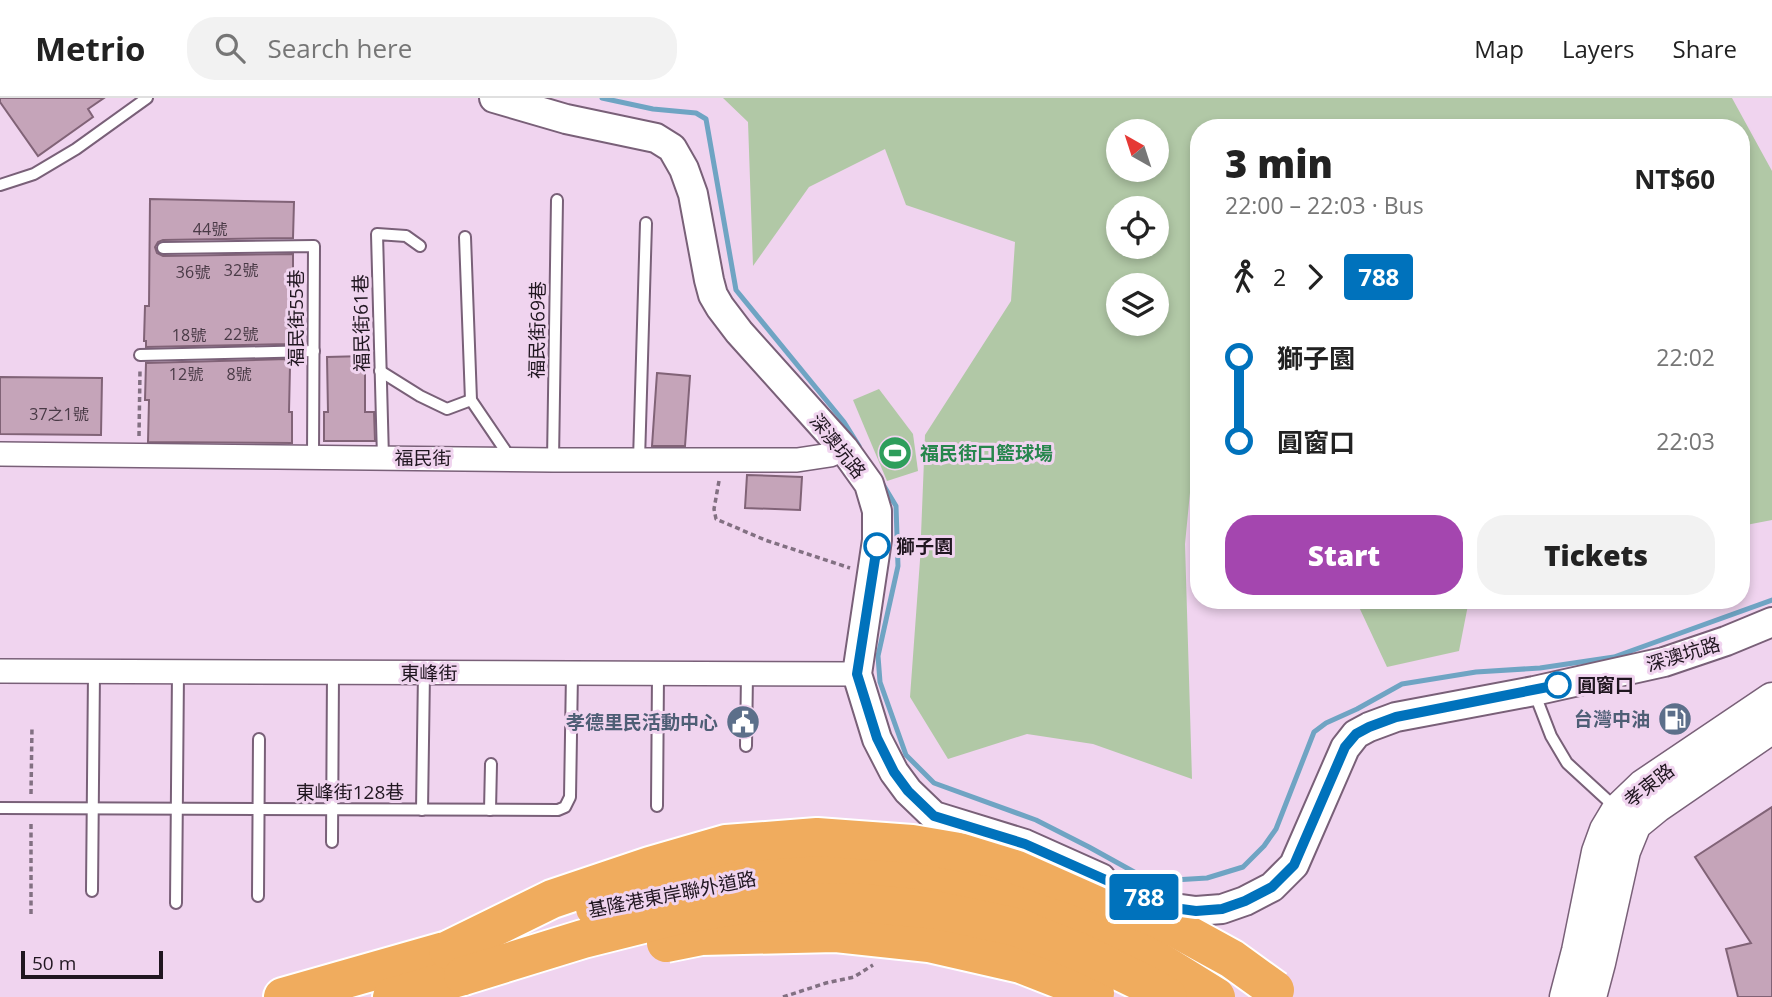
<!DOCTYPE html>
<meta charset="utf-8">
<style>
:root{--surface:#fff;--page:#f2f2f2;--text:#222;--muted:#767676;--line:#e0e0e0;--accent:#a446af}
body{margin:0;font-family:"Open Sans","Noto Sans TC",sans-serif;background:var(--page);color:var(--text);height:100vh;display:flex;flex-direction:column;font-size:26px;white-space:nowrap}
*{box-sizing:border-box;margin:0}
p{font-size:23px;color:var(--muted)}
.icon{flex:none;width:38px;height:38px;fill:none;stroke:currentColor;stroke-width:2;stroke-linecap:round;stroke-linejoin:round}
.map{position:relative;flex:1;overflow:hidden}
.panel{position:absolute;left:1190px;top:21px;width:560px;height:490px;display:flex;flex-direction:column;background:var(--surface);border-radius:28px;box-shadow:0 4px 10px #0003}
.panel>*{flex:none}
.badge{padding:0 14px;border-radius:5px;font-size:24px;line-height:46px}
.needle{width:46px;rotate:321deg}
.controls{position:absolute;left:1106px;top:21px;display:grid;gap:14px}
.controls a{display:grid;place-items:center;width:63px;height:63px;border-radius:50%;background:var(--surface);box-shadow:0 4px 10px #0003;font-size:35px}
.scale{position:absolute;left:21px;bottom:18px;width:142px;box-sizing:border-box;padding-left:7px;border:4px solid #201620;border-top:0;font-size:19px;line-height:24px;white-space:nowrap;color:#201620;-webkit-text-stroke:5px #f0d4ef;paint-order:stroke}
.map>.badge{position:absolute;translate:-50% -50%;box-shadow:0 0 0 4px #fff}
.legs{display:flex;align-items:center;gap:10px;height:77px;padding:0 35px;font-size:23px}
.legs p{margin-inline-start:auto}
.overview{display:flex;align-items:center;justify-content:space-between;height:119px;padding:0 35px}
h1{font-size:38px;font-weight:800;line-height:52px}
.cta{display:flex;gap:14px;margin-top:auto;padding:14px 35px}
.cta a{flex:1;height:80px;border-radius:28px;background:var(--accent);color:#fff;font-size:28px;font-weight:800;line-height:80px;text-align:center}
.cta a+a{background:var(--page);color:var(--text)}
ul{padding:0 35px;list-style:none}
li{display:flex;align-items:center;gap:24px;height:84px;font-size:26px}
li i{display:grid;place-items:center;width:10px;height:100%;margin:0 9px;background:currentColor}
li i::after{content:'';width:18px;height:18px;margin:-9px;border:5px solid;border-radius:50%;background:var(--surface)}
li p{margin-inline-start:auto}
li:first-child i{background:linear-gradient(#0000 50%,currentColor 0)}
li:last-child i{background:linear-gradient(currentColor 50%,#0000 0)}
header{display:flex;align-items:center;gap:42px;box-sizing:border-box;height:98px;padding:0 35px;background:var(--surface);border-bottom:2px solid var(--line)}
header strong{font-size:33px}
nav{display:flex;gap:38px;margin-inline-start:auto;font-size:24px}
.search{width:490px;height:63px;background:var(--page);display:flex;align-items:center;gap:18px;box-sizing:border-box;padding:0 24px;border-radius:28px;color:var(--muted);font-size:26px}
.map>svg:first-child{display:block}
.green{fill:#b1c8a6;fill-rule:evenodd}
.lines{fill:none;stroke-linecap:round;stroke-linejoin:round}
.stream{stroke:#6fa4c3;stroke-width:5}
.building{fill:#c5a4b9;stroke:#816377;stroke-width:2}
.service-casing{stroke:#796078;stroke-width:14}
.minor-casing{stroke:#796078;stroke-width:26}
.tertiary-casing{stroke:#796078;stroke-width:32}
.secondary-casing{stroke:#796078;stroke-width:35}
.trunk-casing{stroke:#fff;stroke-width:42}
.path{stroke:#827082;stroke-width:3.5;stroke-dasharray:5 3.5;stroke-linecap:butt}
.service{stroke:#fff;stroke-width:10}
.minor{stroke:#fff;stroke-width:23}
.tertiary{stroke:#fff;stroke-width:28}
.secondary{stroke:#fff;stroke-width:32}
.trunk{stroke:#f0ac5e;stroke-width:38}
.trunk-bridge-casing{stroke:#fff;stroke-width:42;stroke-linecap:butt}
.trunk-bridge{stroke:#f0ac5e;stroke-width:38}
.line-1-casing{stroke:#fff;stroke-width:16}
.line-1{stroke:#0072bc;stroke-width:10}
.stop-1-dot{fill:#fff;stroke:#0072bc;stroke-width:3.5}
.labels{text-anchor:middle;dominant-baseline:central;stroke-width:6;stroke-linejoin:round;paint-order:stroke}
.number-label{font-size:16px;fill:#493a46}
.street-label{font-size:19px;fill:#201620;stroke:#f0d4ef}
.leisure-label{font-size:19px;font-weight:bold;fill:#27864d;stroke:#f0d4ef;text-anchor:start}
.stop-label{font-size:19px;font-weight:bold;fill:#201620;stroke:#f0d4ef;text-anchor:start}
.service-label{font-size:19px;font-weight:bold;fill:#4e5e75;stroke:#f0d4ef;text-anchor:end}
</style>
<header>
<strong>Metrio</strong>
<div class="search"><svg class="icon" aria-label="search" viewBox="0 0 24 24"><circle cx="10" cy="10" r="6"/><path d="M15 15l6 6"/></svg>Search here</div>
<nav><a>Map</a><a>Layers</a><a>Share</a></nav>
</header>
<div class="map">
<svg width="1772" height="899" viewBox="0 0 1772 899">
<rect width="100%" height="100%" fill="#f0d4ef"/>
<g class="green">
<path d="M 723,0 L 1732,0 L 1772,73 L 1772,422 L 1741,428 L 1741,30 L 1199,30 L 1199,302 L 1185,446 L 1192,681 L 1093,646 L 1027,636 L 948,661 L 910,599 L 920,462 L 925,337 L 1011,203 L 1015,144 L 906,107 L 885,51 L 809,89 L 753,168 L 748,24 ZM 1157,33 L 1157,72 L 1118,72 L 1118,33 ZM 1157,110 L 1157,149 L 1118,149 L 1118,110 ZM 1118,187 L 1157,187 L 1157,226 L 1118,226 Z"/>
<polygon points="879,291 913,336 918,373 887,383 853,302"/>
<polygon points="1348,502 1473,502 1468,507 1459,553 1387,569 1359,509"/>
</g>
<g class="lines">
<g class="stream">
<polyline points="602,0 653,11 696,15 706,21 736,192 844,324 859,348"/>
<polyline points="881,383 896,408 898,468 878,558 880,584 906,657 934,685 1036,722 1089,749 1145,780 1174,782 1207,780 1243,769 1264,748 1276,731 1314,634 1326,625 1357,611 1402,586 1476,574 1540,570 1614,559 1772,502"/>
</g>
</g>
<g class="building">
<polygon points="0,0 104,0 88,11 93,19 38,58 0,4"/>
<polygon points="150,101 294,104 293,140 163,142 158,144 155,149 157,155 163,158 293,156 293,199 289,199 288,246 146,249 146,243 144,243 145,208 149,208"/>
<polygon points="365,258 365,314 374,314 375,343 324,343 324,314 328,314 327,259"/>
<polygon points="287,261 287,268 290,268 289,314 292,314 292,345 148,344 149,302 145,302 146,265"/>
<polygon points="657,275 690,278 685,348 652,348"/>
<polygon points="0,279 102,280 101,337 0,336"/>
<polygon points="747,377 802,379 800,412 745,410"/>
<polygon points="1772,709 1772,899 1738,899 1726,851 1751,845 1695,759"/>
</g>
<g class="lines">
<g class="service-casing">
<g id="service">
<polyline points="0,87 34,76 76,51 147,0"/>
<polyline points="465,139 471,302 511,361"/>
<polyline points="163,150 314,148 313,359"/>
<polyline points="140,257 314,253"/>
<polyline points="380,273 420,298 447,311 471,302"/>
<polyline points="383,360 377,136 406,138 420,148"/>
<polyline points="553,362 557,102"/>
<polyline points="639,362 646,125"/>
<polyline points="1534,594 1551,638 1567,665 1616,710"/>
<polyline points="746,648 747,576"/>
<polyline points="657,708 658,576"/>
<polyline points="0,710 558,712 565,709 570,699 572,575"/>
<polyline points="422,712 424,575"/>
<polyline points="490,712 491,666"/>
<polyline points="332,744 333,574"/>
<polyline points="92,793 94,574"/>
<polyline points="258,798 259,641"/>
<polyline points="176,805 178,574"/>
</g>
</g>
<g class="minor-casing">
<g id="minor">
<polyline points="0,356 553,362 797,362 830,357 844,351"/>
<polyline points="0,573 857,576"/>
</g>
</g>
<g class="tertiary-casing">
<g id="tertiary">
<polyline points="494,0 566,21 656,40 672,50 684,71 693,96 709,182 713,197 720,209 739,234 844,351 869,386 877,413 877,442 857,576 877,641 894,674 908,693 934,718 1025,746 1101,780"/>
<polyline points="1147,800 1174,810 1196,813 1222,811 1245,803 1272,789 1294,767 1345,650 1356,636 1369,629 1396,619 1534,593 1664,564 1726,543 1772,524"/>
</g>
</g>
<g class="secondary-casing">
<g id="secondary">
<polyline points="1566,899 1578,853 1598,754 1606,732 1618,712 1643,688 1772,601"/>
<polyline points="1590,899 1599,865 1624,753 1635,726 1657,708 1772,629"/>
</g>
</g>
<g class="trunk-casing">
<g id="trunk">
<polyline points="283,899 448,852"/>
<polyline points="392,899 463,878"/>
</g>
</g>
<g class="path">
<polyline points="139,338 140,272"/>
<polyline points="719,383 714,411 716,421 765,442 850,470"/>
<polyline points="31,696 32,628"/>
<polyline points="31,816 31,725"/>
<polyline points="783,899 826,885 854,879 873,867"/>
</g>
<use href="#service" class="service"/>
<use href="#minor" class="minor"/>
<use href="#tertiary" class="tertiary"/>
<use href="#secondary" class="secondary"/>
<use href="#trunk" class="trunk"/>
<g class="trunk-bridge-casing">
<g id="trunk-bridge">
<polyline points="595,810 736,780 784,777 870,777 1015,800 1053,813 1137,850 1216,899"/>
<polyline points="666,845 701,838 836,835 929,845 1021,866 1095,895"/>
<polyline points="448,852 552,801 650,768 726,746 817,739 912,746 994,760 1082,790 1161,822 1232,861 1275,892"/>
<polyline points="463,878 583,841 683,816 762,804 863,805 936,812 1016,829 1080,854 1152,889 1168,899"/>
</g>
</g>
<use href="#trunk-bridge" class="trunk-bridge"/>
</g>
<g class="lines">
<g class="line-1-casing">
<polyline id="line-1" points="877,448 857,576 877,640 894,674 908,693 934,718 1025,746 1151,802 1174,810 1196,813 1222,811 1245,803 1272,789 1294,767 1345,649 1356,636 1369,629 1396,619 1558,587"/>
</g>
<use href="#line-1" class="line-1"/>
</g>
<defs>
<g id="stadium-disc" transform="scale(1.75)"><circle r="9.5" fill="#2e9e5b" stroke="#f0d4ef"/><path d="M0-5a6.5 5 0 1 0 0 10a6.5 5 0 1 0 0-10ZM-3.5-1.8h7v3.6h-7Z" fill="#fff"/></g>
<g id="fuel-disc" transform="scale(1.75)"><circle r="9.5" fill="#5c6f8a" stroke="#f0d4ef"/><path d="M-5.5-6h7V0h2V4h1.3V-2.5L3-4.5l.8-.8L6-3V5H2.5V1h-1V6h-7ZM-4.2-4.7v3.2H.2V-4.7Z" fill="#fff"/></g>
<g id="civic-disc" transform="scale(1.75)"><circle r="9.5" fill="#5c6f8a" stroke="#f0d4ef"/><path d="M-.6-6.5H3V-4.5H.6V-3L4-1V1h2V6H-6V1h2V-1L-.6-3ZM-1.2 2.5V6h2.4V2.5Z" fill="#fff"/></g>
</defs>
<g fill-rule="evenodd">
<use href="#stadium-disc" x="895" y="355"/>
<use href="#fuel-disc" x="1675" y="621"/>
<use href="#civic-disc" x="743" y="624"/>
</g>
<g class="stop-1-dot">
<circle cx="877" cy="448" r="12"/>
<circle cx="1558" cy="587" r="12"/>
</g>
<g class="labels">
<g class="number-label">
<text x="210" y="131">44號</text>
<text x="241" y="172">32號</text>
<text x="193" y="174">36號</text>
<text x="241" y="236">22號</text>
<text x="189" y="237">18號</text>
<text x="186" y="276">12號</text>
<text x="239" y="276">8號</text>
<text x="59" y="316">37之1號</text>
</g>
<g class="street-label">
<text transform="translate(296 220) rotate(-90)">福民街55巷</text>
<text transform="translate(361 225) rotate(-91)">福民街61巷</text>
<text transform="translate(537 232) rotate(-89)">福民街69巷</text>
<text transform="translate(838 348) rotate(51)">深澳坑路</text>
<text x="423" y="360">福民街</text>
<text transform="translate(1683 556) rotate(-17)">深澳坑路</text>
<text x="429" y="575">東峰街</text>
<text transform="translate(1649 687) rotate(-38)">孝東路</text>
<text x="350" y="694">東峰街128巷</text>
<text transform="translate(672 796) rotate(-11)">基隆港東岸聯外道路</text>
</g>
<g class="leisure-label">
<text x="920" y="355">福民街口籃球場</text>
</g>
<g class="stop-label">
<text x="896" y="448">獅子園</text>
<text x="1577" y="587">圓窗口</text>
</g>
<g class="service-label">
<text x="1650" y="621">台灣中油</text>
<text x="718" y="624">孝德里民活動中心</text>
</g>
</g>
</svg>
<div class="controls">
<a><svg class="needle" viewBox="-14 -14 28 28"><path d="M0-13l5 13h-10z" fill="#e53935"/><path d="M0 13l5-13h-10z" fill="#767676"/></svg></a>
<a><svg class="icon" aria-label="locate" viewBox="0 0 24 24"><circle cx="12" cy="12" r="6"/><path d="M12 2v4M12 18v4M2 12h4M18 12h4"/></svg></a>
<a><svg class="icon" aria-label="layers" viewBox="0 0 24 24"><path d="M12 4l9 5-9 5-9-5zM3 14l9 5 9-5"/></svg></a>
</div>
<div class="scale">50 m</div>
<b class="badge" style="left:1144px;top:799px;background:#0072bc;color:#fff">788</b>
<section class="panel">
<div class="overview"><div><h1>3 min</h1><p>22:00 – 22:03 · Bus</p></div><b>NT$60</b></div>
<div class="legs"><svg class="icon" aria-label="walk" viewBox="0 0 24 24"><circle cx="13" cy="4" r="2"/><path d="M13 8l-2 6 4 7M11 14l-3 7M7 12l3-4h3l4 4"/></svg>2<svg class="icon" aria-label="forward" viewBox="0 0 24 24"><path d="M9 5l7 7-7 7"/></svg><b class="badge" style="background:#0072bc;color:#fff">788</b></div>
<ul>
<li><i style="color:#0072bc"></i><b>獅子園</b><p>22:02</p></li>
<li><i style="color:#0072bc"></i><b>圓窗口</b><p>22:03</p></li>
</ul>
<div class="cta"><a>Start</a><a>Tickets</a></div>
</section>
</div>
